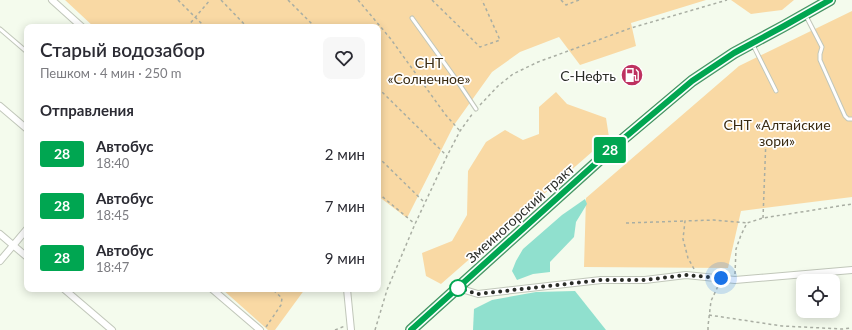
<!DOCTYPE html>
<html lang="ru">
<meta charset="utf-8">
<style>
:root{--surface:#fff;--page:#f7f7f7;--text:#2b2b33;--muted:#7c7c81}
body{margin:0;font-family:Lato,sans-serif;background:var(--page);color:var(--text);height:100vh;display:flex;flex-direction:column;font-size:15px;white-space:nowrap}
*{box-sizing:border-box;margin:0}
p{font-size:13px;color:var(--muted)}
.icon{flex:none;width:22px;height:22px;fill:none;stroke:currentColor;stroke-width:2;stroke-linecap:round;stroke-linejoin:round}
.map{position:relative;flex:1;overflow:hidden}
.drawer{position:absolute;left:24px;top:24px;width:357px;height:268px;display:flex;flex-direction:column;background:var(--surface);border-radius:8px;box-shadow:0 2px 10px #0003}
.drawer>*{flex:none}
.badge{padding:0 8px;border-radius:3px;font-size:14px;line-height:26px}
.controls{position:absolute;left:796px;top:274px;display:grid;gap:8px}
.controls a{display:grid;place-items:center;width:44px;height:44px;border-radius:8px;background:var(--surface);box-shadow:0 2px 10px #0003;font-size:20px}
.you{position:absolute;width:20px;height:20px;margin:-10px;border:3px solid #fff;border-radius:50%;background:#1a73e8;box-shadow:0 0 0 6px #1a73e833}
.map>.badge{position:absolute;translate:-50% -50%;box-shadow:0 0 0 2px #fff}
h2{padding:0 16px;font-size:15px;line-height:36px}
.round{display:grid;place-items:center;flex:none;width:42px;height:42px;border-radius:8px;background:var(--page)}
.headline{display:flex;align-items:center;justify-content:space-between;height:68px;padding:0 16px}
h1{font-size:19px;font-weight:600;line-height:30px}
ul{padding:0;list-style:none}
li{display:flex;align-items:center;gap:12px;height:52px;padding:0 16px}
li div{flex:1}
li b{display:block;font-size:15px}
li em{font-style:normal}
li .badge{min-width:44px;font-weight:700;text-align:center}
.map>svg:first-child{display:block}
.green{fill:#f9d9a4}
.water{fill:#90e0ce}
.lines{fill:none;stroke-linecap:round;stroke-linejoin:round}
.service-casing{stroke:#c1c7ba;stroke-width:5}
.minor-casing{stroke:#c1c7ba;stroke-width:8}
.trunk-casing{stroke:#448c5f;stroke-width:12}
.path{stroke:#a9aea3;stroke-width:1.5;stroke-dasharray:3 3;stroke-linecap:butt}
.service{stroke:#fff;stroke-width:3}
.minor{stroke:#fff;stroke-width:6}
.trunk{stroke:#74cc97;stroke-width:10}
.line-casing{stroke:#fff;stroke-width:9}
.line{stroke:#00a651;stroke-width:6}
.walk{stroke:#2a2c27;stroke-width:4;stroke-dasharray:0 7.2}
.stop-dot{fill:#fff;stroke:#00a651;stroke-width:2}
.labels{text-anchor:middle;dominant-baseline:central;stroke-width:3.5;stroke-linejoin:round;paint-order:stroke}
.park-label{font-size:14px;fill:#3a2b12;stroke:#fff}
.poi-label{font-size:14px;fill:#2a2c27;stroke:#fff;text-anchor:end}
.street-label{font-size:14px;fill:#2a2c27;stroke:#fff}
</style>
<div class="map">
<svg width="852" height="330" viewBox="0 0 852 330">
<rect width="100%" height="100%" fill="#f4fbed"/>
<g class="green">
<polygon points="65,0 706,0 631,23 636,46 580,65 559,37 520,52 492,72 454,125 407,218 378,196 378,27 94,27"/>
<polygon points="731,0 794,0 782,10 751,14"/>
<polygon points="852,11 852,197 741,211 728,268 584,267 586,198 739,66"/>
<polygon points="556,92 567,104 606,118 609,137 441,284 426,276 422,253 452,241 467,215 468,171 486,142 505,130 523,140 539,134 539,107"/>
<polygon points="222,289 305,289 275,330 268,330"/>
</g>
<g class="water">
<polygon points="585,199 587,204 576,222 574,237 550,262 550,272 533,274 517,280 512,271 516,261 523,249 562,215"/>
<polygon points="575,291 606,330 473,330 474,309 492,300 536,292"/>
</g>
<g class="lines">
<g class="service-casing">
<g id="service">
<polyline points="806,16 822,47 820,54 820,60 845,116 848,119 852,119"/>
<polyline points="412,18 458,82 476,109"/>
<polyline points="0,29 27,52"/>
<polyline points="753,45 776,91"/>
</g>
</g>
<g class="minor-casing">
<g id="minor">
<polyline points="52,0 82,27"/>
<polyline points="0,106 27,129"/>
<polyline points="0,234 27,257"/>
<polyline points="0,261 27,229"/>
<polyline points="458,288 478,294 601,280 645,280 686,275 735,280 852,270"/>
<polyline points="64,289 112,330"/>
<polyline points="212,289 260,330"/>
<polyline points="347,289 351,330"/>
</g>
</g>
<g class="trunk-casing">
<polyline id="trunk" points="411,330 616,145 692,81 734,53 784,26 830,0"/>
</g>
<g class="path">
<polyline points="178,0 205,27"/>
<polyline points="221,0 247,27"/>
<polyline points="288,0 315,27"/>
<polyline points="358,0 390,38 445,114 460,131"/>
<polyline points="432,0 480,47 500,40 482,0"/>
<polyline points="561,0 566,5 579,0"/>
<polyline points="187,27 210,0"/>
<polyline points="378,88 447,156"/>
<polyline points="480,105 498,86 513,74 538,62 631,28 727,0"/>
<polyline points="378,157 425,203"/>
<polyline points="378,193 415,224"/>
<polyline points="763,218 766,138"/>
<polyline points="626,223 685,221"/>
<polyline points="694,269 688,258 683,239 685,221 714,220 747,223"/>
<polyline points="735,274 736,249 741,235 747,223 763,218 852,204"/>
<polyline points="709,315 782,326 842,329 852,328"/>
<polyline points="266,327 281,305 282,298 272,289"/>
<polyline points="335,330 345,326"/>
<polyline points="375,330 387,290 415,224 447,156 460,131 473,113"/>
<polyline points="708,330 708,326 711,301 719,284"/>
</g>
<use href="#service" class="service"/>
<use href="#minor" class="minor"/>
<use href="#trunk" class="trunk"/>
</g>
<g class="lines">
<g class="line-casing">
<polyline id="line" points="411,330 616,145 692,81 734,53 784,26 830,0"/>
</g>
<use href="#line" class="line"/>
<polyline class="walk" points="458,288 478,294 601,280 645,280 686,275 721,278"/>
</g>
<defs>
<g id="fuel-disc" transform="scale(1.15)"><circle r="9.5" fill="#be3160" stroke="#fff"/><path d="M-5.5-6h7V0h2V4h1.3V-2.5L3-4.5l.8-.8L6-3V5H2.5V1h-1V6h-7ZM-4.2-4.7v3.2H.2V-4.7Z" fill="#fff"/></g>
</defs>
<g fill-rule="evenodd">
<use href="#fuel-disc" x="632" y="75"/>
</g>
<circle class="stop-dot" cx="458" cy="288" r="8"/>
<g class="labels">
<g class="park-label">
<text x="429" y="62">СНТ<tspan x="429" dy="16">«Солнечное»</tspan></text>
<text x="777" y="124">СНТ «Алтайские<tspan x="777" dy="16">зори»</tspan></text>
</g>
<g class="poi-label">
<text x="616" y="75">С-Нефть</text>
</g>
<g class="street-label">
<text transform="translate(520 213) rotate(-42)">Змеиногорский тракт</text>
</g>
</g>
</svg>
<div class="controls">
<a><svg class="icon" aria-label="locate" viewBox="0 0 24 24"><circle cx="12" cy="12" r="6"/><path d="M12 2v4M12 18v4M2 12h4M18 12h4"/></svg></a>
</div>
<div class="you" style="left:721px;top:278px"></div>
<b class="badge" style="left:610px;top:150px;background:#00a651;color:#fff">28</b>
<section class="drawer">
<div class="headline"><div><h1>Старый водозабор</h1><p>Пешком · 4 мин · 250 m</p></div><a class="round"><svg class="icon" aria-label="heart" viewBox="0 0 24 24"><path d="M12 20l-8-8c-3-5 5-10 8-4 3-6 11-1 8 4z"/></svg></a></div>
<h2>Отправления</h2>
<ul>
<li><span class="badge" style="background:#00a651;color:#fff">28</span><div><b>Автобус</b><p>18:40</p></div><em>2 мин</em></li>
<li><span class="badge" style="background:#00a651;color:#fff">28</span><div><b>Автобус</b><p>18:45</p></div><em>7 мин</em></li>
<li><span class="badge" style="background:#00a651;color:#fff">28</span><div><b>Автобус</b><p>18:47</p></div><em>9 мин</em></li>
</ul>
</section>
</div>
